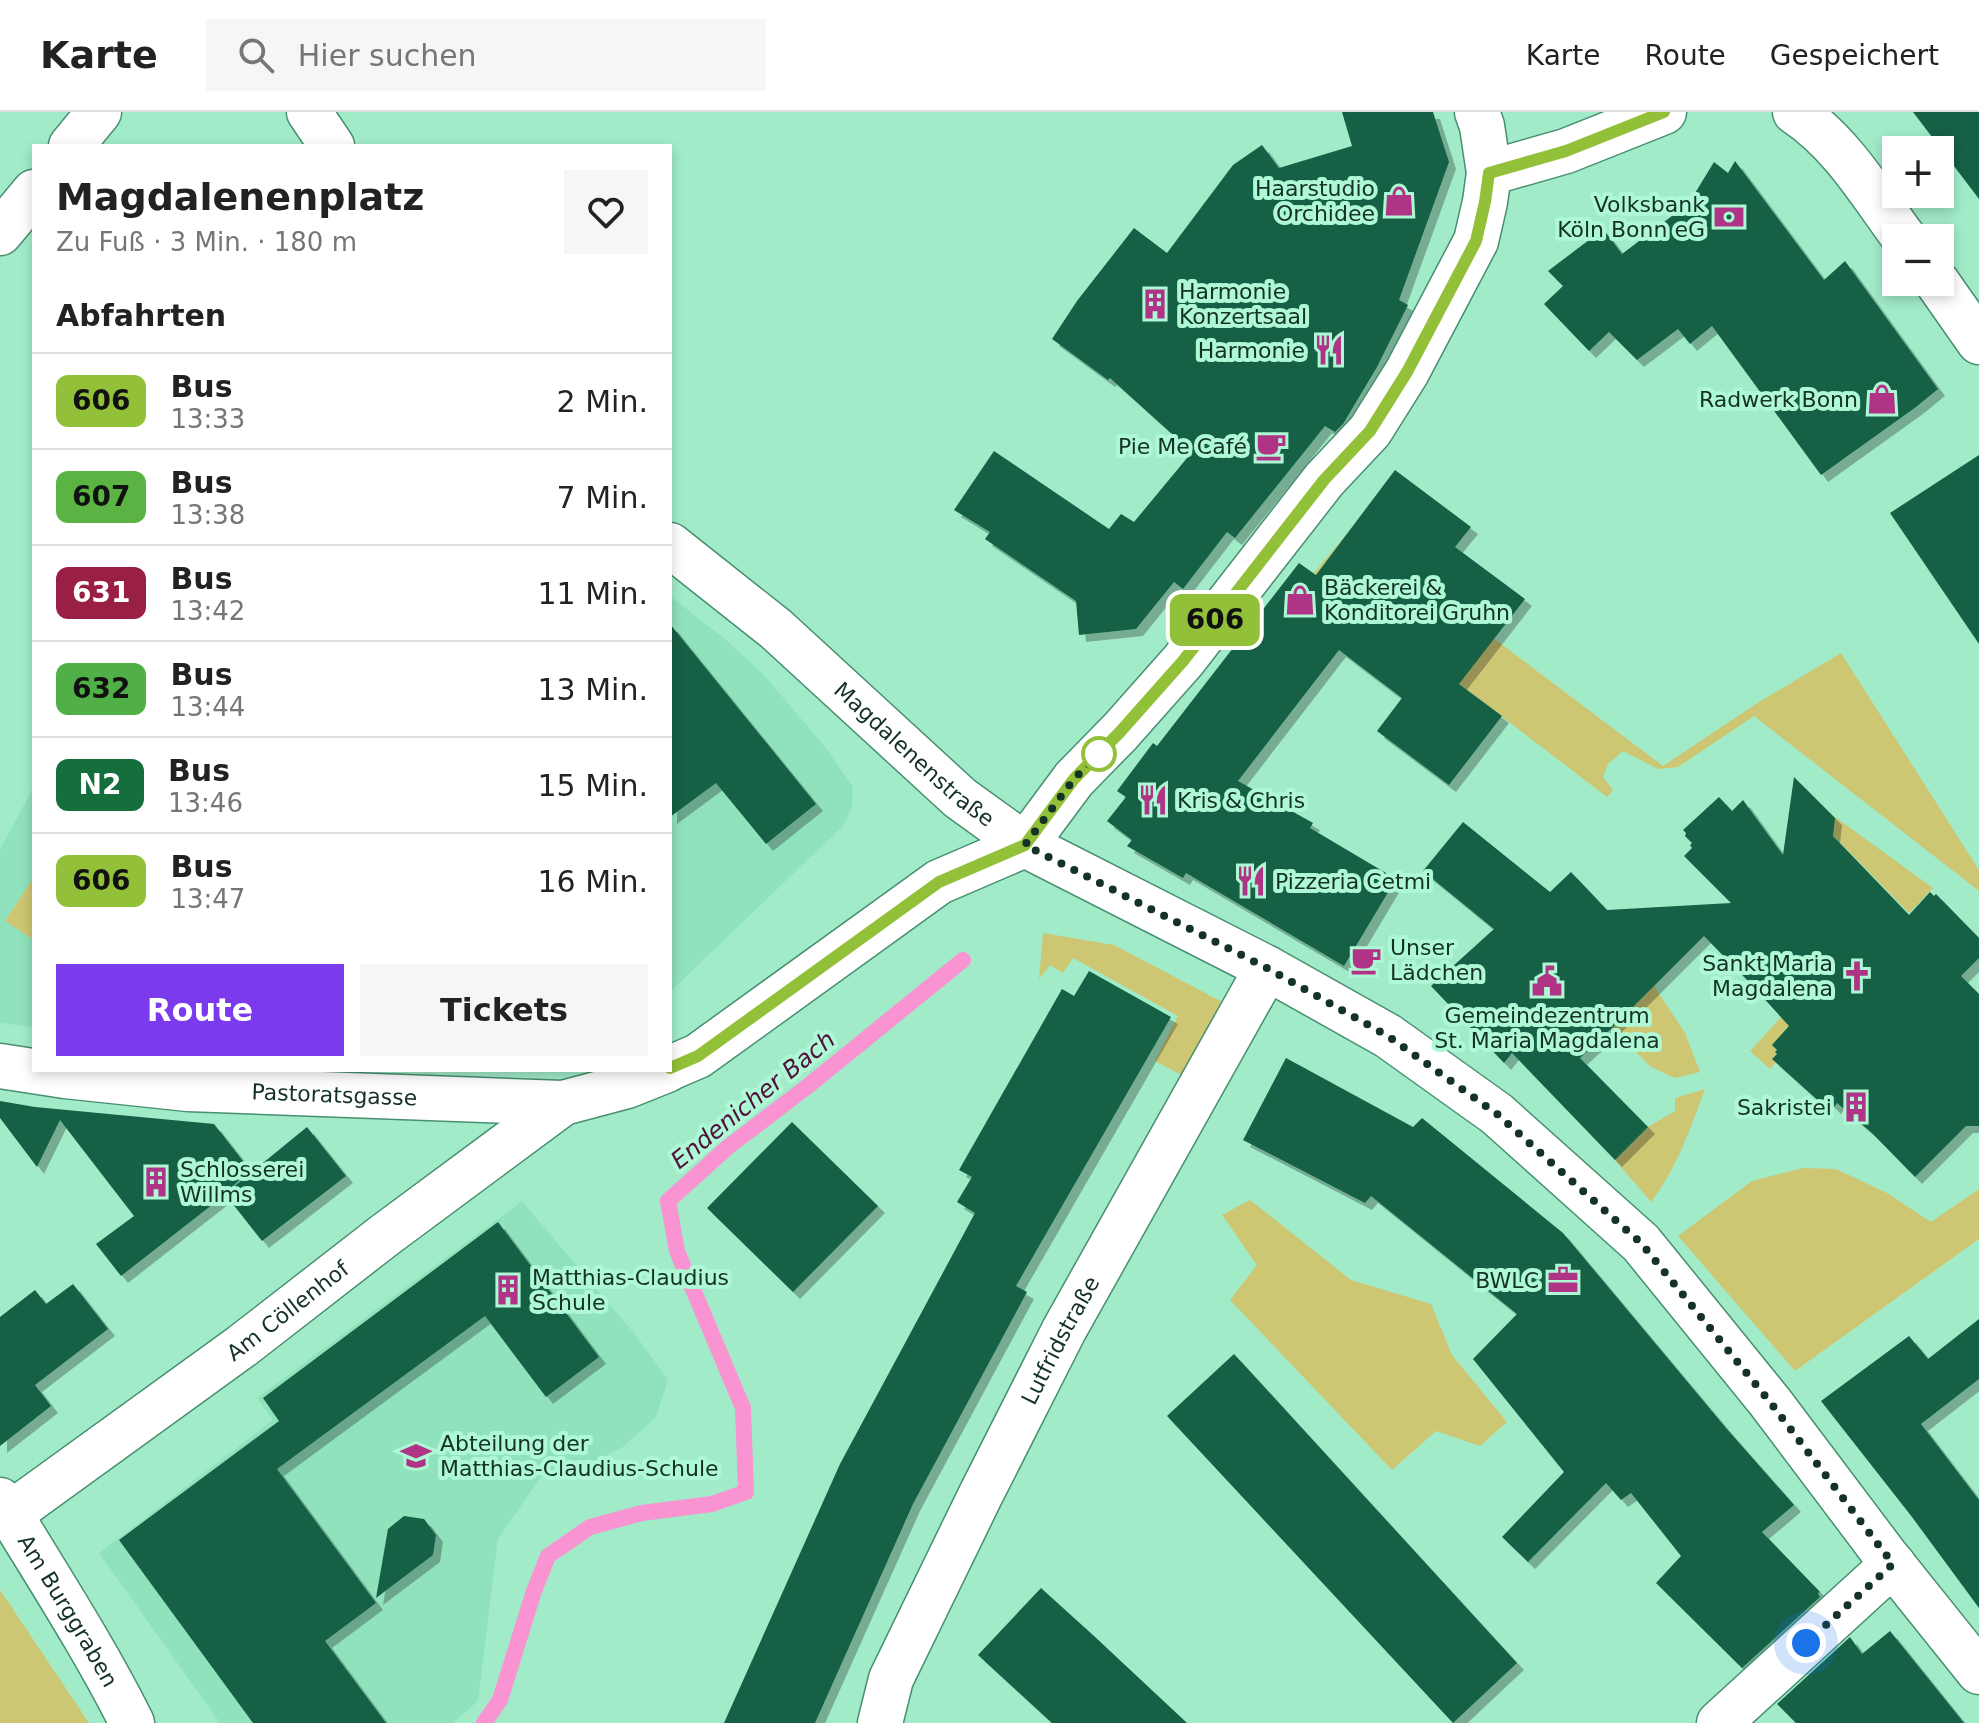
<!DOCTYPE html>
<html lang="de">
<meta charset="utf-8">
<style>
:root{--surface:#fff;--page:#f6f6f6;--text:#222;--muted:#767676;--line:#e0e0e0;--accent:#7c3aed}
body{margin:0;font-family:"DejaVu Sans",sans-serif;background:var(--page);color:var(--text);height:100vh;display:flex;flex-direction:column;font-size:30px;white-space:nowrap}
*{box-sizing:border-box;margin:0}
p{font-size:26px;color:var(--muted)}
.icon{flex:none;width:44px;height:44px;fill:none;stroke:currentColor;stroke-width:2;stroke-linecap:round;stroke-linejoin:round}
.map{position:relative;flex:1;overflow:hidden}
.panel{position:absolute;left:32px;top:32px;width:640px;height:928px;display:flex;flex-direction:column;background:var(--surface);border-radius:0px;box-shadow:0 4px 12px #0003}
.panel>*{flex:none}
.badge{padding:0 16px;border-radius:12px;font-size:28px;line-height:52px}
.fabs{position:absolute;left:1882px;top:24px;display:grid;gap:16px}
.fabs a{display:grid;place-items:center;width:72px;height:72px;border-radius:0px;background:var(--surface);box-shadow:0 4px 12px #0003;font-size:40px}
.you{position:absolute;width:40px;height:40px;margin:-20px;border:6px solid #fff;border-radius:50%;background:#1a73e8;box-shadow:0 0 0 12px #1a73e833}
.map>.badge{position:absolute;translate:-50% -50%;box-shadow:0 0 0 4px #fff}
h2{padding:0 24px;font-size:30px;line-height:72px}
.round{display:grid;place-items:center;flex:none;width:84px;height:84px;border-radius:0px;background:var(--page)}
.head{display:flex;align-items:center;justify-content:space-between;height:136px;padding:0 24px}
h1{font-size:38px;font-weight:600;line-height:60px}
.action{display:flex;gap:16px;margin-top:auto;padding:16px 24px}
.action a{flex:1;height:92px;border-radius:0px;background:var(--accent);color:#fff;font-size:32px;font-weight:600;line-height:92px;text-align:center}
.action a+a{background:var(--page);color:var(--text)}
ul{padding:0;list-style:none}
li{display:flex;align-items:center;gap:24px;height:96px;padding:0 24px;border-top:2px solid var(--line)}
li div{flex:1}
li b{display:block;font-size:30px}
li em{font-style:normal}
li .badge{min-width:88px;font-weight:700;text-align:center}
header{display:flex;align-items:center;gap:48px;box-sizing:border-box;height:112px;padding:0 40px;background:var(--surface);border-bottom:2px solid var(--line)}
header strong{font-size:38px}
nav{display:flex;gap:44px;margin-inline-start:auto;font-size:28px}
.search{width:560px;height:72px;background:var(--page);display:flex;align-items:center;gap:20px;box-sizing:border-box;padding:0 28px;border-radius:0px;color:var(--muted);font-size:30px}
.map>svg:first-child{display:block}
.built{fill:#90e2bd}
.green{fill:#cdc672}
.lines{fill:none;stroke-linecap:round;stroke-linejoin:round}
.stream{stroke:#fa93d1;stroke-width:16}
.building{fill:#126145;filter:url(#shadow)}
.minor-casing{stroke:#478f70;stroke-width:47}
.minor{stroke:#fff;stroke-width:44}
.line-casing{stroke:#fff;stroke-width:18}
.line{stroke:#92c139;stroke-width:12}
.walk{stroke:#143226;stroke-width:8;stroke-dasharray:0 14.4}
.stop-dot{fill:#fff;stroke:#92c139;stroke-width:4}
.labels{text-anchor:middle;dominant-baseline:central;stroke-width:8;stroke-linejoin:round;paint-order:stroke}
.poi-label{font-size:22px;fill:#143226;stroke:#aff8d6;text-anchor:end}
.street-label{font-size:22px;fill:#143226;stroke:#aff8d6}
.water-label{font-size:24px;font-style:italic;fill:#50113b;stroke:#aff8d6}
</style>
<header>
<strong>Karte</strong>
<div class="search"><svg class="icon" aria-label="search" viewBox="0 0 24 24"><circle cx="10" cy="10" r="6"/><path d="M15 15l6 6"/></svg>Hier suchen</div>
<nav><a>Karte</a><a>Route</a><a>Gespeichert</a></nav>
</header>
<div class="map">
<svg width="1979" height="1611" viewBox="0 0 1979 1611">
<defs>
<filter id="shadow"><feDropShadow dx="7" dy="7" stdDeviation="0" flood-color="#0004"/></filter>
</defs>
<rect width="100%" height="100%" fill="#a2ebc9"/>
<g class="built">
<polygon points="670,484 725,527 764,563 826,636 853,675 852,696 843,714 670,880"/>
<polygon points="34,675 34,915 0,911 0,737"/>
<polygon points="522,1089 634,1221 668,1268 656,1305 623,1335 590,1352 545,1359 498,1427 478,1589 453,1611 220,1611 99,1441 273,1308 257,1286"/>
</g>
<g class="green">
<polygon points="1350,418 1663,654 1759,590 1841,541 1979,758 1979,779 1754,604 1678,655 1658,657 1623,639 1608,652 1603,665 1613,678 1607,685 1314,461"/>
<polygon points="1835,705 1933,776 1909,801 1825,715"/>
<polygon points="34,765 34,828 5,809"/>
<polygon points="1043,821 1114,833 1228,893 1185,965 1155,949 1178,904 1073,846 1063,861 1050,853 1039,867"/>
<polygon points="1654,874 1685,921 1700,960 1675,966 1651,955 1612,916"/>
<polygon points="1787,899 1801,913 1775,940 1777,942 1773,946 1776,950 1770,957 1750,939"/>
<path d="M 1705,977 C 1690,1017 1677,1056 1651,1090 L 1615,1048 L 1648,1015 L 1675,999 L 1675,986 Z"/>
<polygon points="1803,1056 1836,1057 1887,1081 1931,1110 1979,1077 1979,1127 1795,1259 1678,1124 1752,1069"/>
<polygon points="1250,1088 1351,1168 1431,1192 1452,1243 1507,1310 1480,1334 1436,1319 1392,1358 1230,1188 1257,1153 1222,1103"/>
<polygon points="0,1478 89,1611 0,1611"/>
</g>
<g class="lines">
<polyline class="stream" points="484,1611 500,1588 534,1479 548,1444 590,1415 642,1401 712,1392 746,1380 743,1296 677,1139 668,1089 728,1035 808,974 963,848"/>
</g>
<g class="building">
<polygon points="1342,0 1433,0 1449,50 1399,188 1408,193 1377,255 1343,312 1335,320 1325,314 1235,426 1227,420 1183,477 1174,470 1136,517 1079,523 1076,489 985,427 990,420 954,398 994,339 1109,417 1121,402 1134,410 1192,340 1110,266 1108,268 1052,227 1077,189 1134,116 1167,141 1233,53 1262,33 1279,56 1352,34"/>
<polygon points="1913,0 1979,0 1979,87"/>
<polygon points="1735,49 1824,168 1845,149 1938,277 1916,295 1821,363 1712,214 1690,232 1678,217 1637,248 1609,220 1589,239 1544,192 1563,174 1548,159 1589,128 1604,118 1622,142 1689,91 1714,50 1728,61"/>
<polygon points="1979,343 1979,532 1890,401"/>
<polygon points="1395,358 1471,415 1455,435 1525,487 1459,572 1502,604 1449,673 1377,619 1402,586 1339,538 1238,669 1313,711 1310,716 1396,767 1344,854 1186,761 1183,766 1127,734 1132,728 1107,709 1126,685 1117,679 1153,631 1157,634 1299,451 1316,463"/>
<polygon points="670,512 816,692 766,732 716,671 670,705"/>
<polygon points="1794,665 1835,706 1833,724 1909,803 1930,780 1934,784 1936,782 1979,826 1979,846 1961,864 1979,882 1979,1014 1966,1014 1915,1065 1872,1021 1837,991 1834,995 1826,987 1822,992 1772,947 1777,942 1775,940 1777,938 1772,933 1789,914 1748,869 1704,824 1612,916 1580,946 1648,1015 1615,1048 1512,941 1504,951 1431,874 1494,817 1423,759 1463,710 1550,780 1571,760 1607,798 1731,791 1684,744 1692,736 1690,733 1692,731 1685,724 1686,721 1683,718 1719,685 1732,699 1743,688 1783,743"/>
<polygon points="1089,859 1171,905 1016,1174 1027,1180 913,1392 815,1611 724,1611 840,1352 975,1101 957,1090 972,1065 959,1058 1062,877 1074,884"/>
<polygon points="1286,946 1413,1015 1422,1006 1563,1121 1726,1316 1794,1393 1762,1420 1820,1480 1818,1481 1820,1485 1742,1556 1656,1471 1681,1444 1631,1381 1621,1388 1606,1371 1528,1450 1502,1425 1564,1360 1473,1247 1517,1202 1371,1084 1365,1091 1243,1028"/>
<polygon points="0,989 35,995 214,1012 250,1058 217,1089 121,1164 96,1132 134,1104 60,1008 37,1055 0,1006"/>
<polygon points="792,1010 878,1094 793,1180 707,1096"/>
<polygon points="307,1015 346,1064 262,1129 225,1082"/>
<polygon points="498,1110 599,1245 546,1285 485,1204 277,1357 376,1491 325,1529 386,1611 253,1611 119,1428 279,1309 263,1286"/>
<polygon points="73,1172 108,1217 35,1273 51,1294 0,1334 0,1205 35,1178 46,1192"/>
<polygon points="1979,1207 1979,1267 1921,1312 1979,1388 1979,1496 1912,1405 1821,1289 1909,1224 1928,1247"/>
<polygon points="1234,1242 1517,1551 1453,1611 1167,1304"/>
<polygon points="404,1404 424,1407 436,1423 433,1443 376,1486 388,1417"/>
<polygon points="1041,1476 1094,1524 1187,1611 1052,1611 978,1543"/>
<polygon points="1890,1519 1964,1611 1796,1611 1777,1592 1850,1525 1862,1542"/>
</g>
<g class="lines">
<g class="minor-casing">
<g id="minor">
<polyline points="309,0 332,34"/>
<path d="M 1795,0 C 1841,30 1872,83 1904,126"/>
<polyline points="71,34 99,0"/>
<polyline points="1489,61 1566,39 1664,0"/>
<polyline points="0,121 34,80"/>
<polyline points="1937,170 1979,230"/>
<path id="s1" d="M 670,433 L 776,517 L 960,686 L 1025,733 L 1267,856 L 1388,924 L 1497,1002 L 1641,1131 L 1770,1290 L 1886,1444 L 1979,1560"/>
<polyline points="1025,733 1074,667 1120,620 1183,549 1324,368 1370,319 1407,260 1476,129 1485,90 1489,61 1482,14 1477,0"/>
<path id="s2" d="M 0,954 L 65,964 L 188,977 L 563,991 L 627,974 L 667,958"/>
<polyline points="670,956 698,944 939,770 1025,733"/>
<path id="s3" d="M 0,1388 L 10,1402 C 52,1471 96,1539 132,1611"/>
<path id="s4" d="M 10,1402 L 242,1234 L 385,1123 L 563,991"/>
<path id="s5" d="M 880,1611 L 891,1567 L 980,1384 L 1064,1218 L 1267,856"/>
<polyline points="1719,1611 1893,1452"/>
</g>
</g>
<use href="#minor" class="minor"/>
</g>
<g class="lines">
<g class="line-casing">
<polyline id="line" points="670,956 698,944 939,770 1025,733 1074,667 1120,620 1183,549 1324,368 1370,319 1407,260 1476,129 1485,90 1489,61 1566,39 1664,0"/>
</g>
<use href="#line" class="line"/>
<polyline class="walk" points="1099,642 1074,667 1025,733 1267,856 1388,924 1497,1002 1641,1131 1770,1290 1893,1452 1806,1531"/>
</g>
<defs>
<g id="shop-bare" transform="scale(2.4)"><path d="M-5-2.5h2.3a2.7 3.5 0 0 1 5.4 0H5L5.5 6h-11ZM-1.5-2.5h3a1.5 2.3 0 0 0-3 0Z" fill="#af3486" stroke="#aff8d6" stroke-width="2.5" paint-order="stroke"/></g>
<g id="bank-bare" transform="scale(2.4)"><path d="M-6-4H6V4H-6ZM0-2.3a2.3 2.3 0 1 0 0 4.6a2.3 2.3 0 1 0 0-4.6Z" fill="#af3486" stroke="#aff8d6" stroke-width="2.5" paint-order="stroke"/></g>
<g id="building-bare" transform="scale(2.4)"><path d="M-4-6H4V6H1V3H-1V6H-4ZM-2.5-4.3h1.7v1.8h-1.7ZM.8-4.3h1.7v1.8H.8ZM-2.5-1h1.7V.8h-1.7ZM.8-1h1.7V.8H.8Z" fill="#af3486" stroke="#aff8d6" stroke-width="2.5" paint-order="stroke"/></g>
<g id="restaurant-bare" transform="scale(2.4)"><path d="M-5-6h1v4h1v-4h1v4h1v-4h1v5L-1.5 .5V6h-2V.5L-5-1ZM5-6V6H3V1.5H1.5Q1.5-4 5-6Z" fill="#af3486" stroke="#aff8d6" stroke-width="2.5" paint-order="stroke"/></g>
<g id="cafe-bare" transform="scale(2.4)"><path d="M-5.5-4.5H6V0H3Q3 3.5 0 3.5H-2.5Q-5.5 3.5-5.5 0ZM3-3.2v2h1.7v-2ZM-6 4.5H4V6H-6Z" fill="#af3486" stroke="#aff8d6" stroke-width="2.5" paint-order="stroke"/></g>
<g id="church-bare" transform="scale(2.4)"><path d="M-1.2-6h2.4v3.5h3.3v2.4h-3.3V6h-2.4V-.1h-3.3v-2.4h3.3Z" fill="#af3486" stroke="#aff8d6" stroke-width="2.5" paint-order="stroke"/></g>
<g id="civic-bare" transform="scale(2.4)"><path d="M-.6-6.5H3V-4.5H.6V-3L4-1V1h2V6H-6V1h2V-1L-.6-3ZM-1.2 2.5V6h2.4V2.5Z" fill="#af3486" stroke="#aff8d6" stroke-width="2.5" paint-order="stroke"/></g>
<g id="office-bare" transform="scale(2.4)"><path d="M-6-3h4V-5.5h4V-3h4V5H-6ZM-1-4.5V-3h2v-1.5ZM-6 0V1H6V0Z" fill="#af3486" stroke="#aff8d6" stroke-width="2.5" paint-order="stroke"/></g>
<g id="school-bare" transform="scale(2.4)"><path d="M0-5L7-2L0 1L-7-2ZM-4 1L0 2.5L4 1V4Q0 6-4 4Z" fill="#af3486" stroke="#aff8d6" stroke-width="2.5" paint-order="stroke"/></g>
</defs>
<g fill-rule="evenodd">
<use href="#shop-bare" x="1399" y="89"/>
<use href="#bank-bare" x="1729" y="105"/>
<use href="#building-bare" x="1155" y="192"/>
<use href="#restaurant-bare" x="1329" y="238"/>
<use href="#shop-bare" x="1882" y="287"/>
<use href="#cafe-bare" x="1271" y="334"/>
<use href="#shop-bare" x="1300" y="488"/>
<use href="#restaurant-bare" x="1153" y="688"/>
<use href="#restaurant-bare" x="1251" y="769"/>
<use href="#cafe-bare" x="1366" y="848"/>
<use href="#church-bare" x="1857" y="864"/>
<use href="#civic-bare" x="1547" y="869"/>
<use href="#building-bare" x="1856" y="995"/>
<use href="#building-bare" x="156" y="1070"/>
<use href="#office-bare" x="1563" y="1168"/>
<use href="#building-bare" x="508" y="1178"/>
<use href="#school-bare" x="416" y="1344"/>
</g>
<circle class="stop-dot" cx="1099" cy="642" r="16"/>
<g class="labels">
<g class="poi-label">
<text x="1375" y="76">Haarstudio<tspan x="1375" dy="25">Orchidee</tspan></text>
<text x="1705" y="92">Volksbank<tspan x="1705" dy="25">Köln Bonn eG</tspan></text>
<text x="1179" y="179" text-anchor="start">Harmonie<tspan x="1179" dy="25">Konzertsaal</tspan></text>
<text x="1305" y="238">Harmonie</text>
<text x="1858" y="287">Radwerk Bonn</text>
<text x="1247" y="334">Pie Me Café</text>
<text x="1324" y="475" text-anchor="start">Bäckerei &amp;<tspan x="1324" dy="25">Konditorei Gruhn</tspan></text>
<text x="1177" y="688" text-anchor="start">Kris &amp; Chris</text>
<text x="1275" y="769" text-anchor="start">Pizzeria Cetmi</text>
<text x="1390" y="835" text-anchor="start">Unser<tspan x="1390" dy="25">Lädchen</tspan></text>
<text x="1833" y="851">Sankt Maria<tspan x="1833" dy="25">Magdalena</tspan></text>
<text x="1547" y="903" text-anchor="middle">Gemeindezentrum<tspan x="1547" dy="25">St. Maria Magdalena</tspan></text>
<text x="1832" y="995">Sakristei</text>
<text x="180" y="1057" text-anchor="start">Schlosserei<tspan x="180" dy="25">Willms</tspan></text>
<text x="532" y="1165" text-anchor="start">Matthias-Claudius<tspan x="532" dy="25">Schule</tspan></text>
<text x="1539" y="1168">BWLC</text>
<text x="440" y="1331" text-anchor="start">Abteilung der<tspan x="440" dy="25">Matthias-Claudius-Schule</tspan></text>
</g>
<g class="street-label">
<text stroke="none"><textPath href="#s1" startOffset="322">Magdalenenstraße</textPath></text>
<text stroke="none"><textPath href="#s2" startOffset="336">Pastoratsgasse</textPath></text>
<text stroke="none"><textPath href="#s4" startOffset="344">Am Cöllenhof</textPath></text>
<text stroke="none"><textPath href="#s5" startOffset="424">Lutfridstraße</textPath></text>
<text stroke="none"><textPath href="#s3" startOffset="130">Am Burggraben</textPath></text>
</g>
<g class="water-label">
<text transform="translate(753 988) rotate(-39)">Endenicher Bach</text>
</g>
</g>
</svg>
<div class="fabs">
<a>+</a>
<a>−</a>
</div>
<div class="you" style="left:1806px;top:1531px"></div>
<b class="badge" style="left:1215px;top:508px;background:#92c139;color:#111">606</b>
<section class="panel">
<div class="head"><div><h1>Magdalenenplatz</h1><p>Zu Fuß · 3 Min. · 180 m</p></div><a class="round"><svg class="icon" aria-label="heart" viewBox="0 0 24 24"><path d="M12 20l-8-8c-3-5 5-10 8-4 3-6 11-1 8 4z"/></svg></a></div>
<h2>Abfahrten</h2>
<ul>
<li><span class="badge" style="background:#92c139;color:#111">606</span><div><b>Bus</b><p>13:33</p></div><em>2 Min.</em></li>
<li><span class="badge" style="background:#5bb343;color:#111">607</span><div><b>Bus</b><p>13:38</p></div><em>7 Min.</em></li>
<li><span class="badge" style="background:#991f44;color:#fff">631</span><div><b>Bus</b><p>13:42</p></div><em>11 Min.</em></li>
<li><span class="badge" style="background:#50af47;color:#111">632</span><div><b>Bus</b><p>13:44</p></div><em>13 Min.</em></li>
<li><span class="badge" style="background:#156f3d;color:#fff">N2</span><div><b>Bus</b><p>13:46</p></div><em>15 Min.</em></li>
<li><span class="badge" style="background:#92c139;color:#111">606</span><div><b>Bus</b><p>13:47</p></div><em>16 Min.</em></li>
</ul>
<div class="action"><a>Route</a><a>Tickets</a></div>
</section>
</div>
